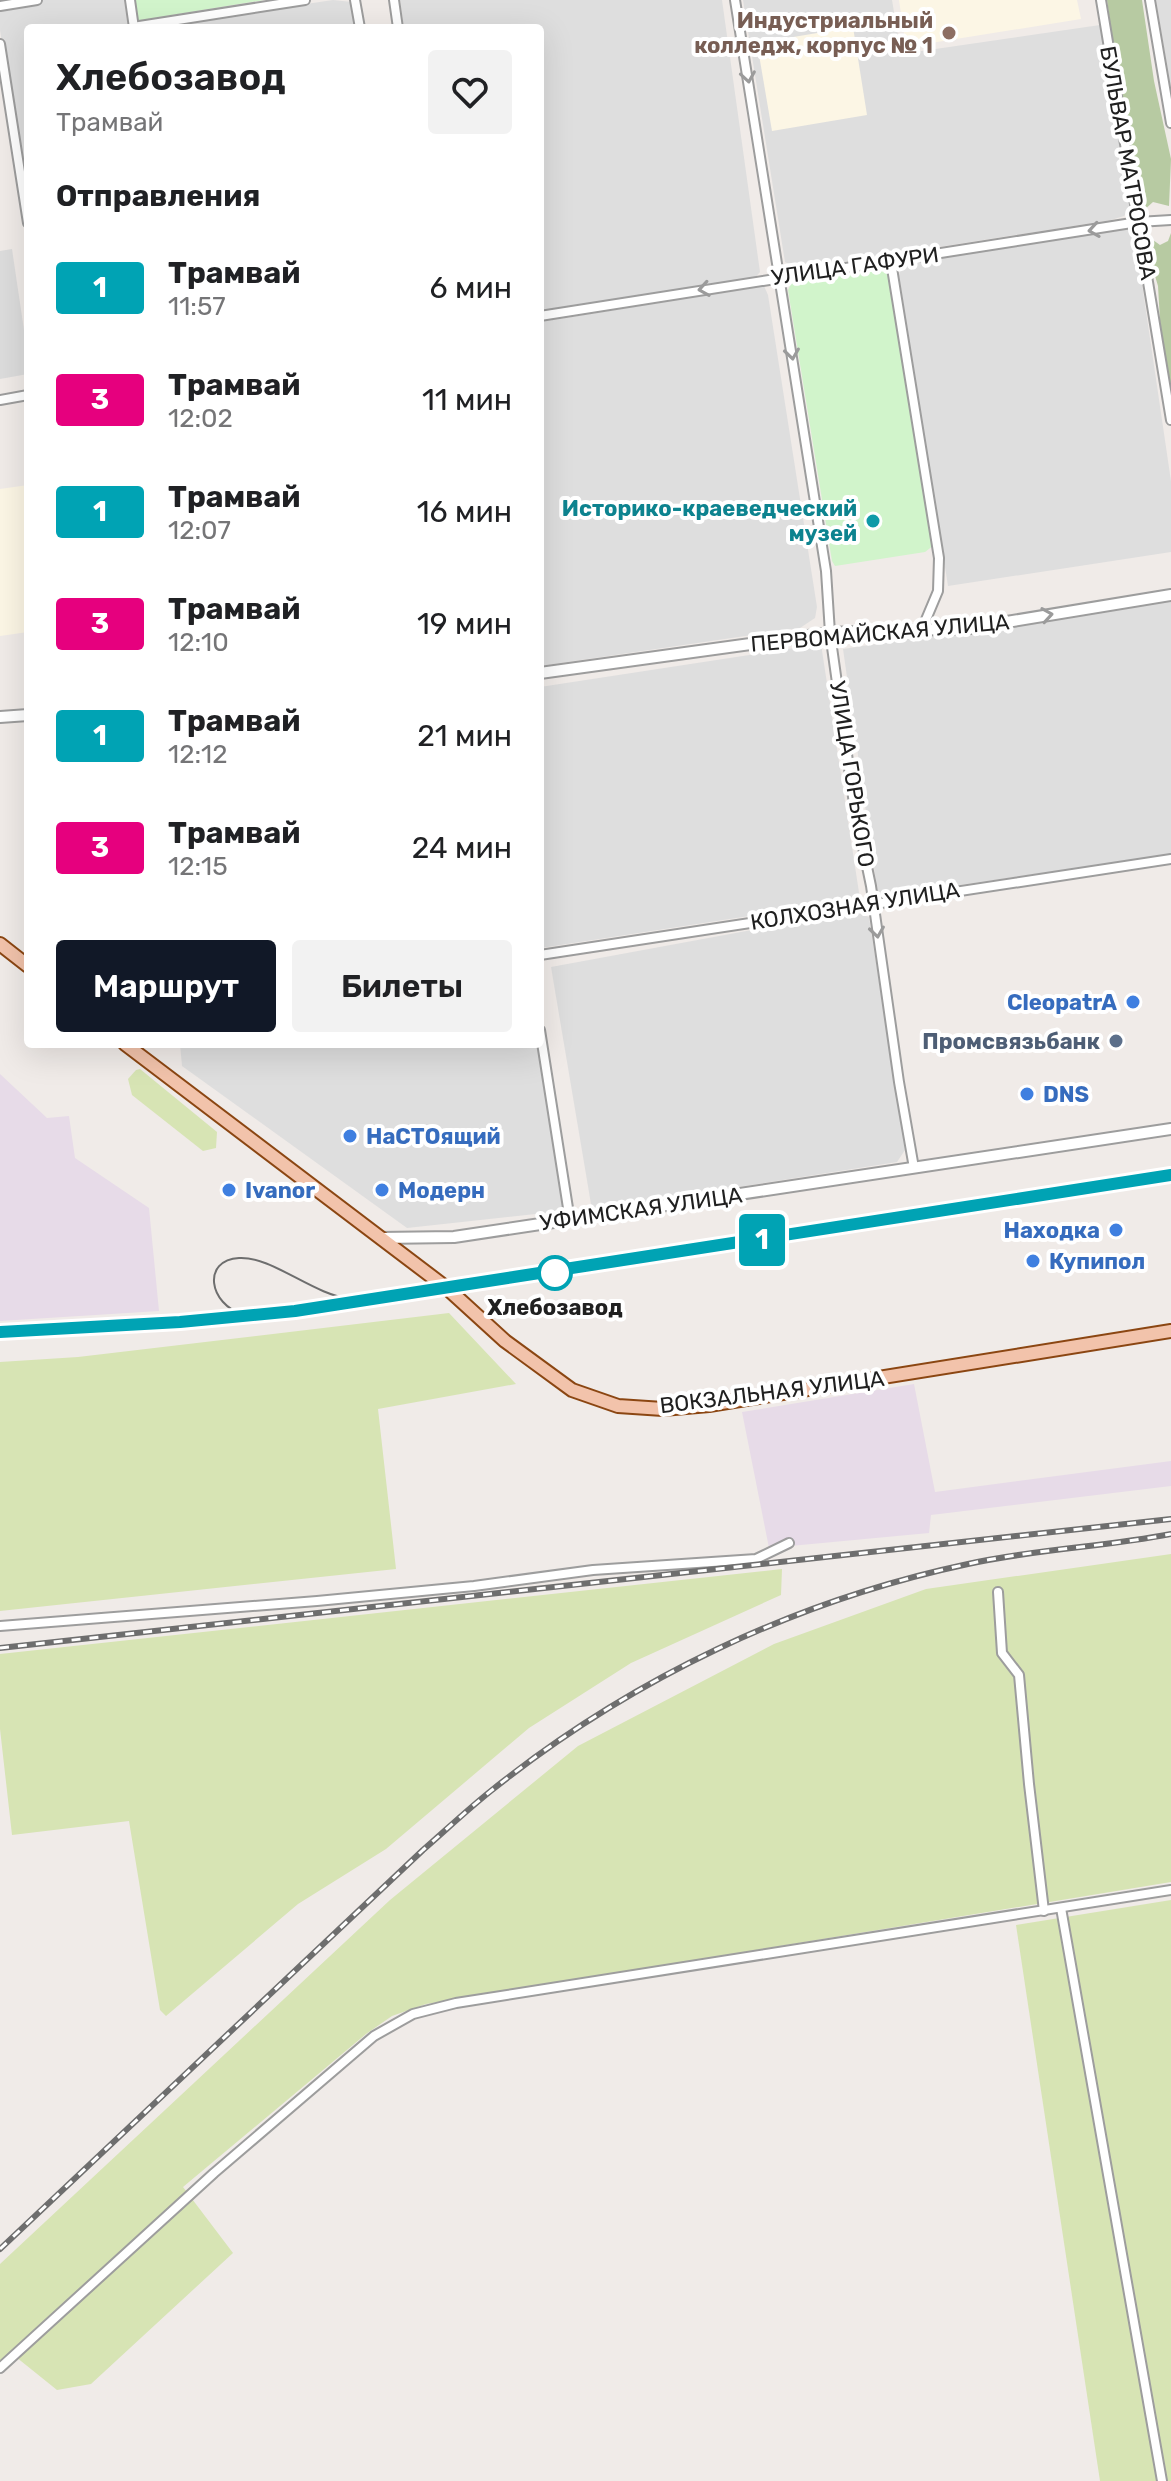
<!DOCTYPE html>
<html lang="ru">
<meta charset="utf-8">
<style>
:root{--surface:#fff;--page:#f2f2f2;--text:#202124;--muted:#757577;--accent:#111827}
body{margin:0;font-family:Rubik,sans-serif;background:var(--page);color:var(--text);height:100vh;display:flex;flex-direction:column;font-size:30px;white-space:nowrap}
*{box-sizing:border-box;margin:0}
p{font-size:26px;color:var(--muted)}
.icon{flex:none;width:44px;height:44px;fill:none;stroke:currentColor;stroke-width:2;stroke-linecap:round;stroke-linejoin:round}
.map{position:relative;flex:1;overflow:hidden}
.sheet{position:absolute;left:24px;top:24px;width:520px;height:1024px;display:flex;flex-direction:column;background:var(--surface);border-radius:8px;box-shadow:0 8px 32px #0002}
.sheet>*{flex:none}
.badge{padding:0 16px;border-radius:6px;font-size:28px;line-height:52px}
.map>.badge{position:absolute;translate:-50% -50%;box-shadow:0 0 0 4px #fff}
h2{padding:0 32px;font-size:30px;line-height:72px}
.round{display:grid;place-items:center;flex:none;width:84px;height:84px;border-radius:8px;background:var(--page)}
.headline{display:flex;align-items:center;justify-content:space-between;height:136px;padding:0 32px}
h1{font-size:38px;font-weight:600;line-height:60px}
.button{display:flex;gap:16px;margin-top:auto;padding:16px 32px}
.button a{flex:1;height:92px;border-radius:8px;background:var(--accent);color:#fff;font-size:32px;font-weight:600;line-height:92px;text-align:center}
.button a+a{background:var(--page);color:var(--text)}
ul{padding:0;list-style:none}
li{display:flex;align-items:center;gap:24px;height:112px;padding:0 32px}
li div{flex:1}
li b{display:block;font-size:30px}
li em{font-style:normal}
li .badge{min-width:88px;font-weight:700;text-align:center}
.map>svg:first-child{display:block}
.residential{fill:#dedede}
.industrial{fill:#e7dbe8}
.education{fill:#fcf6e5}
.grass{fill:#d7e4b4}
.forest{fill:#b7caa2}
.park{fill:#d1f4cb}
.parking{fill:#dcdcdc}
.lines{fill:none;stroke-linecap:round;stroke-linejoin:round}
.minor-casing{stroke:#9d9d9d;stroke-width:12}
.tertiary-casing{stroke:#9d9d9d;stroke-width:14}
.primary-casing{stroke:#8b4612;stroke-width:16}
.minor{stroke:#fff;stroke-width:8}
.tertiary{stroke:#fff;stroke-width:10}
.primary{stroke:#f2c3ab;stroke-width:12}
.tram{stroke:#6e6e6e;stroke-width:2}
.rail-casing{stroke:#6e6e6e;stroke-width:6}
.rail{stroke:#fff;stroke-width:3;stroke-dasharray:9;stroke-linecap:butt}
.oneway{stroke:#9b9b9b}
.line-casing{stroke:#fff;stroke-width:18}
.line{stroke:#00a3b4;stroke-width:12}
.education-dot{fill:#8d6e63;stroke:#fff;stroke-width:3}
.culture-dot{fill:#0f9aa8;stroke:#fff;stroke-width:3}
.shop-dot{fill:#3f7fe0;stroke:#fff;stroke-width:3}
.service-dot{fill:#5c6f8a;stroke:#fff;stroke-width:3}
.stop-dot{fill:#fff;stroke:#00a3b4;stroke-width:4}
.labels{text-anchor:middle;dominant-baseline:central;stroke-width:8;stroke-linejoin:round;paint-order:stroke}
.education-label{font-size:22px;font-weight:bold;fill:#785e54;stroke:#fff;text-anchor:end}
.street-label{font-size:22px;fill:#202020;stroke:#fff}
.culture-label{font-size:22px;font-weight:bold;fill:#0d838f;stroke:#fff;text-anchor:end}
.shop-label{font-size:22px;font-weight:bold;fill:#366cbe;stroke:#fff;text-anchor:start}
.service-label{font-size:22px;font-weight:bold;fill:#4e5e75;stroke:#fff;text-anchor:end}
.stop-label{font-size:22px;font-weight:bold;fill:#202020;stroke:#fff}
</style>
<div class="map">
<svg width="1171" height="2481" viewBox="0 0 1171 2481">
<rect width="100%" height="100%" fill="#f0ebe8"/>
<g class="residential">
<polygon points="0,0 124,0 128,28 28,28 28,209 0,30"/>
<polygon points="333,0 352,2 356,28 146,28"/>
<polygon points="400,0 722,0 760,272 754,279 540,311 540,28 404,28"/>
<polygon points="743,0 892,0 901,54 1100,25 1131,205 1129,210 1124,216 1111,220 799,269 785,262"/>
<polygon points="1156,0 1171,0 1171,90"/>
<polygon points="1123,228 1130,230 1135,236 1171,481 1171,552 948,586 899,276 900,269 904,263"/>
<polygon points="764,286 768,295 817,607 815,618 800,628 540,666 540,322"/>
<polygon points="1171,599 1171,854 878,897 843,649"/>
<polygon points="821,644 860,899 541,948 540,687"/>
<polygon points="854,911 869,917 905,1150 897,1162 592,1210 551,967"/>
<polygon points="180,1044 538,1044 563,1211 407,1228 182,1066"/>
</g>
<g class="industrial">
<polygon points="0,1074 47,1118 69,1116 75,1158 149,1208 159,1311 0,1321"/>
<polygon points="914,1384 935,1492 1171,1461 1171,1486 931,1515 929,1533 769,1548 742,1412"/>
</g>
<g class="education">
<polygon points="899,0 1077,0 1081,19 906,47"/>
<polygon points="853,27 867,115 772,131 757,43"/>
<polygon points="28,485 28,632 0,636 0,489"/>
</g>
<g class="grass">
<polygon points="140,1069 217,1132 216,1148 203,1151 132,1095 128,1079 136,1070"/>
<polygon points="449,1313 516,1384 378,1409 396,1569 0,1611 0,1362 78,1357"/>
<polygon points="1171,1554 1171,1882 426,2004 392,2016 366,2034 183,2187 233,2253 91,2384 57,2390 11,2353 0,2362 0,2264 390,1900 578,1746 774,1644 926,1589"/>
<polygon points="782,1569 781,1595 631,1663 529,1728 386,1849 298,1904 166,2016 160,2010 129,1821 12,1835 0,1729 0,1654"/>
<polygon points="1171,1900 1171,2481 1100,2481 1016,1925"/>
</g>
<g class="forest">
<polygon points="1107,0 1142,0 1154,81 1171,159 1169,206 1153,202 1144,210 1139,206 1126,138"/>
<polygon points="1171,233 1171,387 1169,387 1162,355 1158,286 1144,238 1146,235 1160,245 1168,241"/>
</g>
<g class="park">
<polygon points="133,0 264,0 136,21"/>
<polygon points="878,270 885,272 890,278 934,545 925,552 835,566 832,561 788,290 793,280"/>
</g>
<polygon class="parking" points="12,249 28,357 28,374 0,379 0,251"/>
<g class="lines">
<g class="minor-casing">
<g id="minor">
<polyline points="130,0 134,28"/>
<polyline points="355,0 360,28"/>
<polyline points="394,0 398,28"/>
<polyline points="735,0 826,571 830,633 854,804 871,886 899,1082 914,1168"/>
<polyline points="1101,0 1171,420"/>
<polyline points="1150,0 1171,123"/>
<polyline points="0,6 37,0"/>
<polyline points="133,27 305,0"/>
<polyline points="0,44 28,223"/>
<polyline points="891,262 939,558 938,591 922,629"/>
<polyline points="540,316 1138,222 1171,220"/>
<polyline points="0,400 28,395"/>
<polyline points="540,955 1171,859"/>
<polyline points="540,1030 568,1208 567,1220"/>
<polyline points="998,1592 1002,1653 1019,1675 1029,1784 1044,1911"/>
<polyline points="0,1626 317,1601 474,1586 593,1570 756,1559 789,1543"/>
<polyline points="1061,1908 1162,2481"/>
<polyline points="0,2368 214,2173 374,2036 413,2014 456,2003 1171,1890"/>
</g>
</g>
<g class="tertiary-casing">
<g id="tertiary">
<polyline points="540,673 830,633 970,628 1171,595"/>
<polyline points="0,717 28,715"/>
<polyline points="380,1238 454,1237 1171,1129"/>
</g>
</g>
<g class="primary-casing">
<g id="primary">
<polyline points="0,944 28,966"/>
<polyline points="125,1044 448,1289 505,1341 572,1390 618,1406 663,1409 709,1405 1171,1331"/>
</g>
</g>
<use href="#minor" class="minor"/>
<use href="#tertiary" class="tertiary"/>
<use href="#primary" class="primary"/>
<g class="tram">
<path d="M 244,1315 C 208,1304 202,1260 239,1258 C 272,1256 313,1295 351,1299"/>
<polyline points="0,1332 180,1322 295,1311 1171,1175"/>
</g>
<g class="rail-casing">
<g id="rail">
<polyline points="0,1648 1171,1519"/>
<path d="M 0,2249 L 423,1850 C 446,1830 468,1809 492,1790 C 631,1679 794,1601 968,1564 C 1035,1549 1104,1547 1171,1534"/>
</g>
</g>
<use href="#rail" class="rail"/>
</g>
<defs><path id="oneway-chevron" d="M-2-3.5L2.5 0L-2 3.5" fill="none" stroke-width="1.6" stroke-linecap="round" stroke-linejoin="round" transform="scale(2)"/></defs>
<g class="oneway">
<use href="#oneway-chevron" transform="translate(748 77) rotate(81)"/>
<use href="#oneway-chevron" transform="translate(1094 230) rotate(171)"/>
<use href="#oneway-chevron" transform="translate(704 289) rotate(171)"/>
<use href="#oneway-chevron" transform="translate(792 354) rotate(82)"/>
<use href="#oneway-chevron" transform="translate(1047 615) rotate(-9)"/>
<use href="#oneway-chevron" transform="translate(877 932) rotate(82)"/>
</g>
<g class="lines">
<g class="line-casing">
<polyline id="line" points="0,1332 180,1322 295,1311 1171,1175"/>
</g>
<use href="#line" class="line"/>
</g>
<circle class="education-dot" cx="949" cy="33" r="8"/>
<circle class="culture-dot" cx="873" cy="521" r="8"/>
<g class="shop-dot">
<circle cx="1133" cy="1002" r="8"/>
<circle cx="1027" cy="1094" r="8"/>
<circle cx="350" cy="1136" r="8"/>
<circle cx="229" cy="1190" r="8"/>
<circle cx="382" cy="1190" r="8"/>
<circle cx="1116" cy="1230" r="8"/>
<circle cx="1033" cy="1261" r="8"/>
</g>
<circle class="service-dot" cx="1116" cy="1041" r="8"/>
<circle class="stop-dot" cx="555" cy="1273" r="16"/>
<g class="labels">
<g class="education-label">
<text x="933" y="20">Индустриальный<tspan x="933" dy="25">колледж, корпус № 1</tspan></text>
</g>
<g class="street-label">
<text transform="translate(1128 163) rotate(80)">БУЛЬВАР МАТРОСОВА</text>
<text transform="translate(855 266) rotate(-8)">УЛИЦА ГАФУРИ</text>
<text transform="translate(880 633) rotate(-5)">ПЕРВОМАЙСКАЯ УЛИЦА</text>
<text transform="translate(852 774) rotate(81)">УЛИЦА ГОРЬКОГО</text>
<text transform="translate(855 906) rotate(-9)">КОЛХОЗНАЯ УЛИЦА</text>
<text transform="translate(641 1209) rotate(-8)">УФИМСКАЯ УЛИЦА</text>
<text transform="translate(772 1392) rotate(-7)">ВОКЗАЛЬНАЯ УЛИЦА</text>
</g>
<g class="culture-label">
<text x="857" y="508">Историко-краеведческий<tspan x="857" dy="25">музей</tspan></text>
</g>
<g class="shop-label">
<text x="1117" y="1002" text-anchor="end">CleopatrA</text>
<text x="1043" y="1094">DNS</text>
<text x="366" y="1136">НаСТОящий</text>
<text x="245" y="1190">Ivanor</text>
<text x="398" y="1190">Модерн</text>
<text x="1100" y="1230" text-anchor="end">Находка</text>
<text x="1049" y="1261">Купипол</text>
</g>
<g class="service-label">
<text x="1100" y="1041">Промсвязьбанк</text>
</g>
<g class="stop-label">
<text x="555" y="1307">Хлебозавод</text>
</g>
</g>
</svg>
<b class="badge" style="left:762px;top:1240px;background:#00a3b4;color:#fff">1</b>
<section class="sheet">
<div class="headline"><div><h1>Хлебозавод</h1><p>Трамвай</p></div><a class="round"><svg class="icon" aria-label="heart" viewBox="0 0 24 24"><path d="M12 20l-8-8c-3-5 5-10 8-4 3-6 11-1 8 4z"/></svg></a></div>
<h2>Отправления</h2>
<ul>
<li><span class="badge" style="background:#00a3b4;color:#fff">1</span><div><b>Трамвай</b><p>11:57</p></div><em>6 мин</em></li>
<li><span class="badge" style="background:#e6007e;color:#fff">3</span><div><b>Трамвай</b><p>12:02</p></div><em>11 мин</em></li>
<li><span class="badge" style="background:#00a3b4;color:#fff">1</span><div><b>Трамвай</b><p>12:07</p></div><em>16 мин</em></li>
<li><span class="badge" style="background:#e6007e;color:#fff">3</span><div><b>Трамвай</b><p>12:10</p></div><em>19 мин</em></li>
<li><span class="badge" style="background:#00a3b4;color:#fff">1</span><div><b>Трамвай</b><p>12:12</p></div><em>21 мин</em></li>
<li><span class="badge" style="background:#e6007e;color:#fff">3</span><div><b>Трамвай</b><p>12:15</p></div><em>24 мин</em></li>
</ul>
<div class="button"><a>Маршрут</a><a>Билеты</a></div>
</section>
</div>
